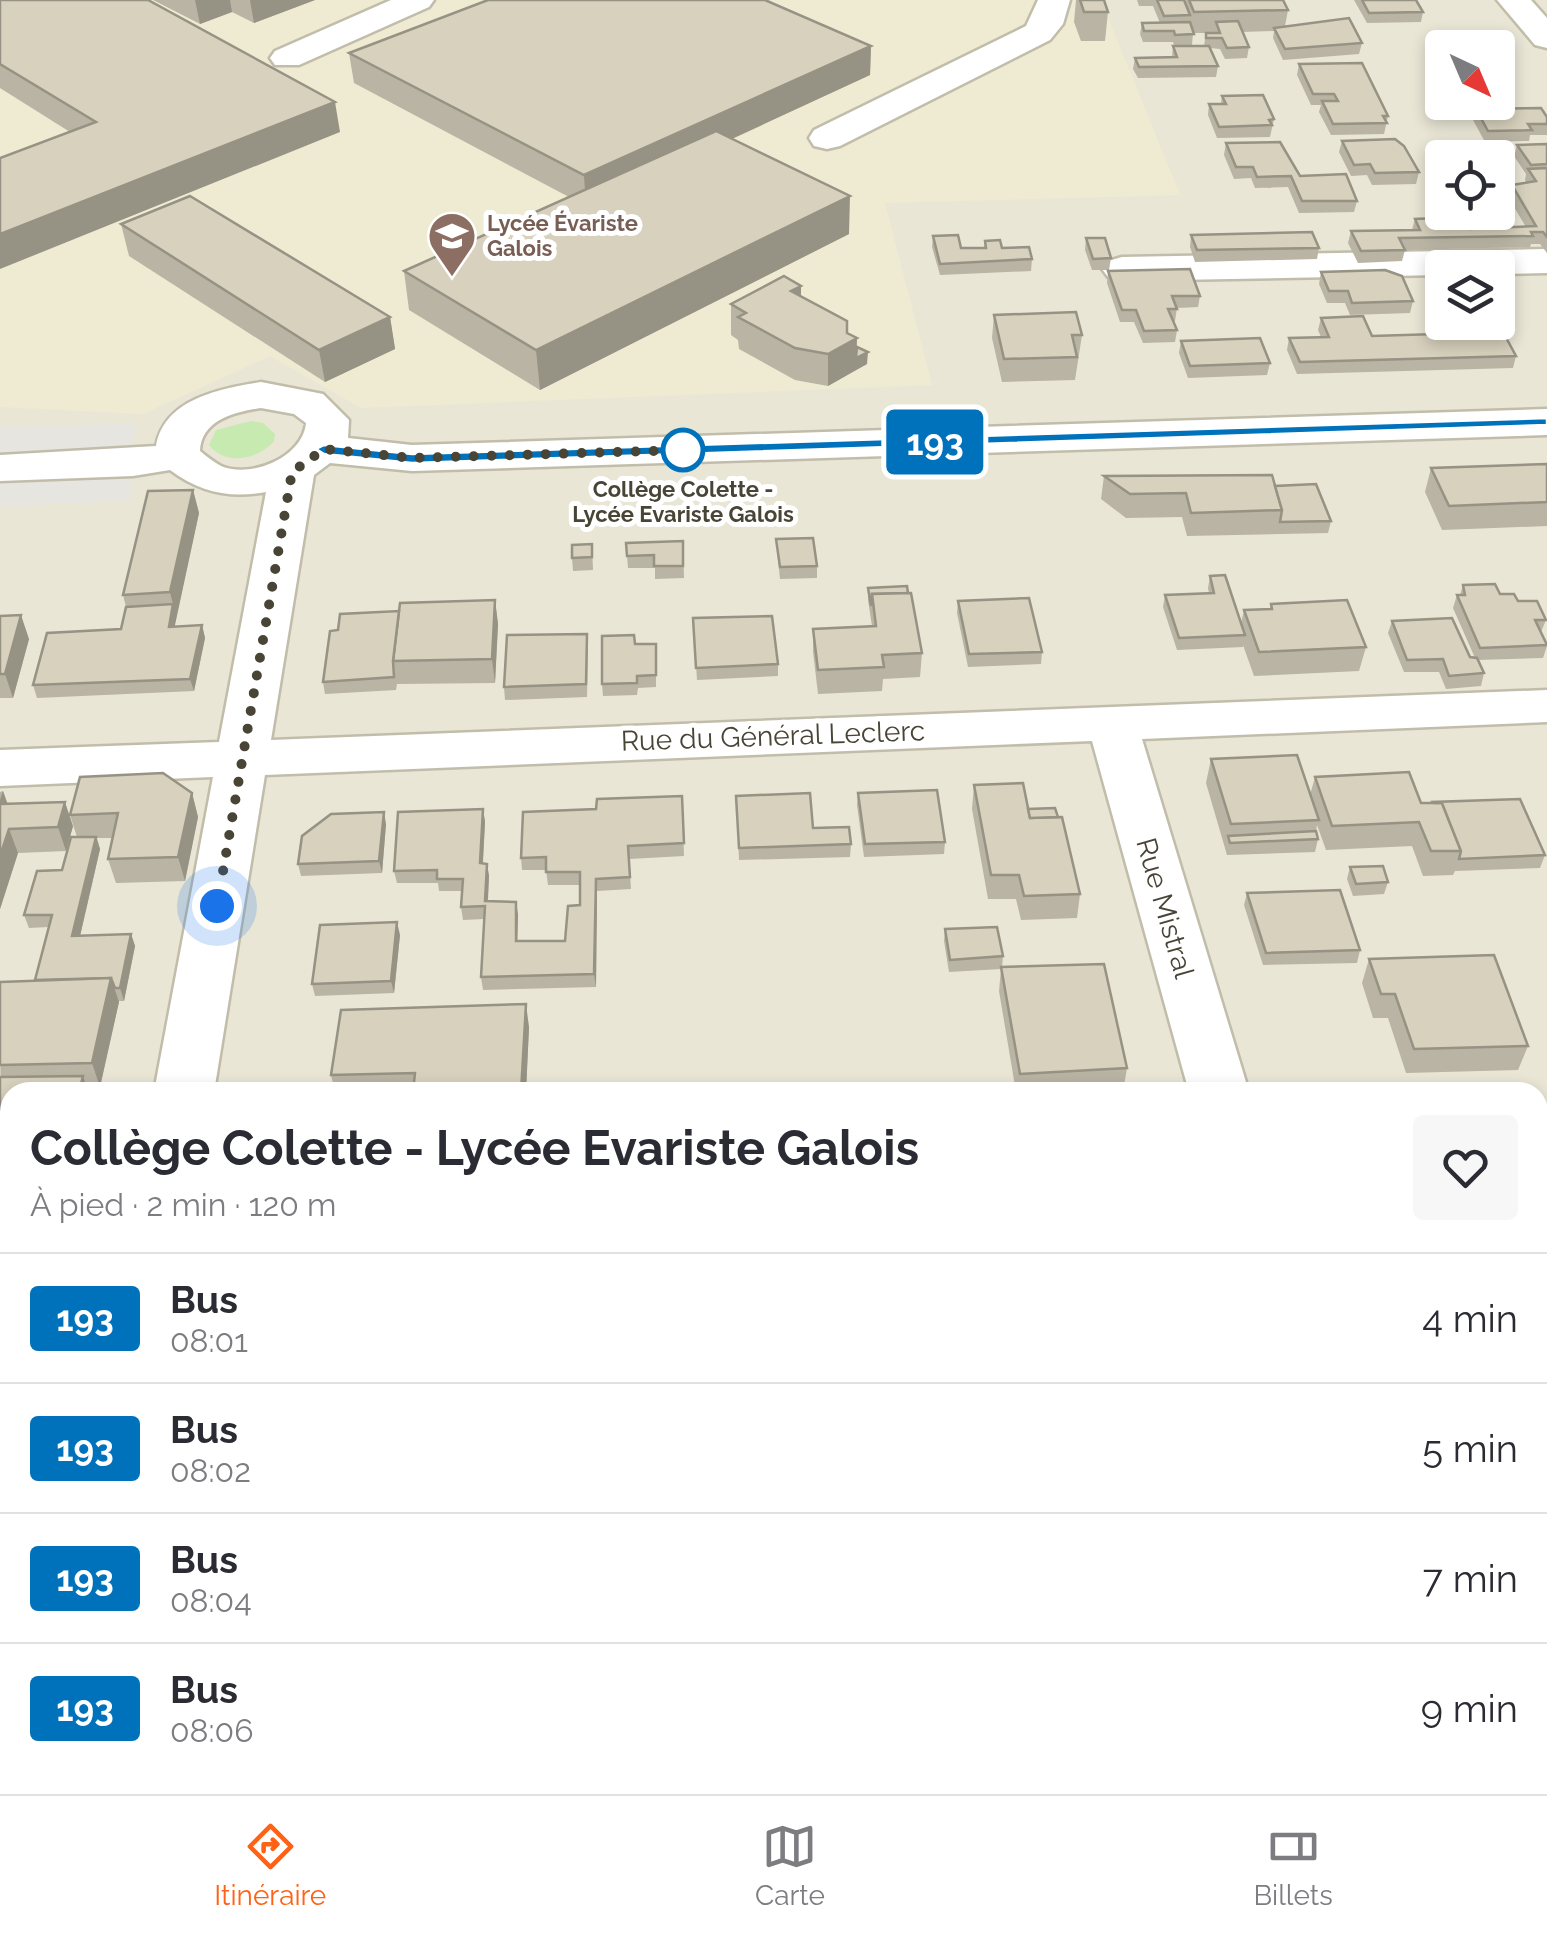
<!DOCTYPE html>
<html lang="fr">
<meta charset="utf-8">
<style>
:root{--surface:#fff;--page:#f7f7f7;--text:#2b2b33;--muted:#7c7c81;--line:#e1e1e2;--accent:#ff6115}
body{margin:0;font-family:Raleway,sans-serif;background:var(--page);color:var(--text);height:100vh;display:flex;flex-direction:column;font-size:38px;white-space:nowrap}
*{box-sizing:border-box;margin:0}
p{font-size:32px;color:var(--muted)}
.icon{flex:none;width:55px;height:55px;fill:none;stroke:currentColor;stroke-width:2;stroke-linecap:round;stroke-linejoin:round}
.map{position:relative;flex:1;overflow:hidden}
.panel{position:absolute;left:0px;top:1082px;width:1548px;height:712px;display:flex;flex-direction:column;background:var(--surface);border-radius:30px 30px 0 0;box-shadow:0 5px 15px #0003}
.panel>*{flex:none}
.badge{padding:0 20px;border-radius:8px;font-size:35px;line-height:65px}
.needle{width:65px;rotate:136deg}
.controls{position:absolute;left:1425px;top:30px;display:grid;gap:20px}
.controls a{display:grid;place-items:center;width:90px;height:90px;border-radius:10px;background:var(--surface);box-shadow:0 5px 15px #0003;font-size:50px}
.you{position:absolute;width:50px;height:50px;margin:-25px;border:8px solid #fff;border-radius:50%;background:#1a73e8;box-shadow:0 0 0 15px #1a73e833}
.map>.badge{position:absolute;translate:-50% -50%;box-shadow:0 0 0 5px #fff}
.round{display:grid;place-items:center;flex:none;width:105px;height:105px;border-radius:10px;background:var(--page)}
.headline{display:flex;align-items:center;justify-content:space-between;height:170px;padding:0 30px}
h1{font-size:48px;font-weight:700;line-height:75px}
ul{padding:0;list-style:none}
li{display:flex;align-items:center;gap:30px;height:130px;padding:0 30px;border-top:2px solid var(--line)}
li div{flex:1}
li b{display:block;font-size:38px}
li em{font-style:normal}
li .badge{min-width:110px;font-weight:700;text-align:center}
.dock{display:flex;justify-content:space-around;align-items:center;height:140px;border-top:2px solid var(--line);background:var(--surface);font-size:28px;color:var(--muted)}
.dock a{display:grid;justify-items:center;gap:5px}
.dock .current{color:var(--accent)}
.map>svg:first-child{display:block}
.residential{fill:#e9e6d6;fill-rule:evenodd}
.education{fill:#eeebd2}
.green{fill:#c6eab0}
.parking{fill:#e6e5e0}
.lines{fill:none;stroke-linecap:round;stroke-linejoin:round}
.minor-casing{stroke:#c1bdaa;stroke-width:5}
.minor{fill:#fff;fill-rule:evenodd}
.wall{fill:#b9b4a3}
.shaded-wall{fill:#969284}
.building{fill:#d7d1bd;stroke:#969284;stroke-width:2.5}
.line{fill:#0072bc;stroke:#fff;stroke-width:2.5}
.walk{stroke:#494536;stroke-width:10;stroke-dasharray:0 18}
.stop-dot{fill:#fff;stroke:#0072bc;stroke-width:5}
.labels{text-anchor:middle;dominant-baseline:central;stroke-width:10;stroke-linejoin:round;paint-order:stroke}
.far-education-label{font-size:22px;font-weight:bold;fill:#785e54;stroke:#fff;text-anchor:start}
.far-stop-label{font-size:22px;font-weight:bold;fill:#494536;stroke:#fff}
.street-label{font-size:28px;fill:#494536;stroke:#fff}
</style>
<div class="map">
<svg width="1547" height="1794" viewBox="0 0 1547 1794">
<rect width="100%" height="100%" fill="#f5f3e8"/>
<path class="residential" d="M 0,0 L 1547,0 L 1547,1794 L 0,1794 ZM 1442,48 L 1498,48 L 1498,102 L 1442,102 ZM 1442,158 L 1498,158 L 1498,212 L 1442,212 ZM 1442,268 L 1498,268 L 1498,322 L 1442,322 ZM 10,1092 L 1538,1092 L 1538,1785 L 10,1785 Z"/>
<polygon class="education" points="0,0 1101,0 1180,195 885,203 932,385 361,408 270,356 143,414 0,407"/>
<path class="green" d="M 251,421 L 263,423 L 275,434 L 274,441 C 258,460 225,466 209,445 L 216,430 Z"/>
<polygon class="parking" points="135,423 130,501 0,506 0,428"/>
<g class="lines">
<g class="minor-casing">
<g id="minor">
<polygon points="391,0 434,0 429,7 299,65 275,65 270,58 275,51"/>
<polygon points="1038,0 1070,0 1063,24 1050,40 840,146 827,149 814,146 809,138 814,130 1026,26"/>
<polygon points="1497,0 1531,0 1547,18 1547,48 1535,45"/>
<polygon points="1547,249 1547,273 1498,274 1498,268 1442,268 1442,275 1122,281 1108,277 1102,269 1108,261 1122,257"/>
<path d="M 261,382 L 323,394 L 349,420 L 348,438 L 412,445 L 1547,409 L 1547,435 L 412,471 L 330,463 L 314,475 L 271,740 L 1547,690 L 1547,722 L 1142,739 L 1249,1092 L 1189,1092 L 1092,741 L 265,775 L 214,1092 L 154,1092 L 213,777 L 0,786 L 0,750 L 219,742 L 266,492 C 230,499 199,492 170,470 L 133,476 L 0,481 L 0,455 L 156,446 C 165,398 221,389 261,382 ZM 261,408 L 294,414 L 306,423 C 303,457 251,479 221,466 C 214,462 206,456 200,451 C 201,420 235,412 261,408 Z"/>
<rect x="1538" y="1302" width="9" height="56"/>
<rect x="0" y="1369" width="10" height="60"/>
<polygon points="137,1785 215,1785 216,1794 138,1794"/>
<polygon points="1339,1785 1417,1785 1419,1794 1341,1794"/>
</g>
</g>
<use href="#minor" class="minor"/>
</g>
<g class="wall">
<polygon points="0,0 340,132 70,132 0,88"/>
<polygon points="153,0 315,0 254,23 232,12 200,24"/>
<polygon points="1076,0 1104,0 1108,12 1105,41 1081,41 1074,22"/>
<polygon points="1137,0 1283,0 1288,10 1285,26 1362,43 1359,54 1283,60 1273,38 1274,31 1242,32 1249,47 1247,58 1225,59 1220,49 1210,48 1218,66 1216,77 1138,78 1133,69 1135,58 1172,57 1173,46 1204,46 1206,33 1215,33 1193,33 1192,45 1174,45 1173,42 1143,42 1140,34 1142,23 1160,23 1153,6 1139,6"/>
<polygon points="1354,0 1416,0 1423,12 1421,22 1367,23"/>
<polygon points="871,46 870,75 732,139 849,234 540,390 409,310 404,271 569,197 354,83 349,53"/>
<polygon points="1299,64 1388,116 1384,134 1331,135 1319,112 1321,105 1311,105 1297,75"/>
<polygon points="1222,96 1274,119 1270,137 1217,138 1208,115 1209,104 1221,104"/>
<polygon points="1476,109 1547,117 1547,135 1530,135 1529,141 1485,142 1473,120"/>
<polygon points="1342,141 1419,172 1416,184 1372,185 1367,175 1351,176 1339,152"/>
<polygon points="1226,143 1357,201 1354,212 1299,213 1288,187 1255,188 1251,178 1234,179 1224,155"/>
<polygon points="1547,144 1547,253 1540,244 1531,244 1530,247 1405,250 1402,261 1358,263 1348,243 1351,231 1412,230 1415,219 1469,229 1526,227 1508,197 1512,185 1526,182 1525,180 1526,174 1514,156 1517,145"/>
<polygon points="121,224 390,317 395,349 325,382 129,256"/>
<polygon points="1191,235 1319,248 1317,259 1195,262 1190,247"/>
<polygon points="933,236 961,248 984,248 985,241 1032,259 1031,271 940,275 932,247"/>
<polygon points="1086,238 1111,258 1109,270 1092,270 1085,250"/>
<polygon points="1108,271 1200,296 1198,307 1177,308 1175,321 1173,321 1177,330 1175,342 1143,343 1134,322 1120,322 1107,283"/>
<polygon points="1321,272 1413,301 1410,313 1350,315 1345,303 1327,303 1319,284"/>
<polygon points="801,286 801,297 847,333 867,364 828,386 795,380 739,349 738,340 731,335 731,304"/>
<polygon points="994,315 1082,335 1075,380 1002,382 992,338"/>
<polygon points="1321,318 1372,336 1516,356 1513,368 1297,374 1287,350 1289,338 1321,337 1318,330"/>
<polygon points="1181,341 1270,363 1267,375 1188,378 1179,353"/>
<polygon points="1547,464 1547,526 1442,530 1425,492 1431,468"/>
<polygon points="1104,476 1275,486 1331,521 1328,533 1187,536 1182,517 1126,518 1101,499"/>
<polygon points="193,490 199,513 174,627 202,625 205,638 194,691 37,698 33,685 121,629 126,607 123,595"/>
<polygon points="776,539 817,566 817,578 780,579"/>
<polygon points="683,541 684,578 655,579 655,568 628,568 626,543"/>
<polygon points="592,544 593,570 573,571 572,558"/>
<polygon points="1210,576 1241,623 1244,610 1270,609 1271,604 1366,647 1359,671 1254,676 1243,645 1243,647 1177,650 1163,607 1165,595 1209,593 1208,588"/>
<polygon points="1463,585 1500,594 1518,601 1546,620 1541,632 1547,646 1543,658 1478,660 1484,673 1481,686 1446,689 1439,672 1404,672 1388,633 1392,621 1470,657 1475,658 1453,608 1457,595 1460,595"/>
<polygon points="868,588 922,653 920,677 883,679 882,691 818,694 813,652 813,629 872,626 868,600"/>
<polygon points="495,600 498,624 495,683 397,684 396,690 325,694 323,682 338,630 399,611"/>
<polygon points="958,601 1042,652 1041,664 968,667 957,613"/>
<polygon points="0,616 29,639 13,698 0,698"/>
<polygon points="693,618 778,664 778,676 697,680"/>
<polygon points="635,644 656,644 656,687 638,688 637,695 603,696 602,684"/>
<polygon points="588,646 587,697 505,700 504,687"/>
<polygon points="1211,759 1310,795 1315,777 1421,803 1545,855 1540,868 1455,871 1453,875 1423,876 1412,846 1326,850 1317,825 1316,831 1318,839 1315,852 1227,855 1206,783"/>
<polygon points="974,785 1028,809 1080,894 1077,918 1021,920 1016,899 988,899 972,809"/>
<polygon points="3,791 7,804 73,826 66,851 18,853 0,909 0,792"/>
<polygon points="192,793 198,817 185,881 116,883 108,859 112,838 97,838 100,849 80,936 131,934 135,946 124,1001 119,1001 100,1087 87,1087 86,1092 10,1092 10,1157 1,1157 0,982 35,980 48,927 29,928 24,915 62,870 77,837 70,815"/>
<polygon points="858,793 945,842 944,854 864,857 857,805"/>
<polygon points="682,796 684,856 629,859 631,889 597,891 596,987 483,990 481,977 484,919 463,920 461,907 462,891 439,891 438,883 397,883 394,871 483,809 485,822 483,864 487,864 489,876 488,901 518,914 517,941 565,941 580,905 580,885 548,885 546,870 522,870 521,858 596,809"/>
<polygon points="736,796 851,844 850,857 739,860"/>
<polygon points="386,824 382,873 301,876 298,864"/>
<polygon points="1350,867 1388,882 1384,894 1353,896 1347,879"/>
<polygon points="1247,893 1360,950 1357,963 1263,965 1244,905"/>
<polygon points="945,929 1003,956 1002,967 1127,1068 1123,1092 1016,1092 999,991 1001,969 949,972 944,941"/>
<polygon points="400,935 394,993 315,996 312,984"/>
<polygon points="1369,959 1528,1046 1518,1070 1406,1073 1388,1018 1373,1018 1362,983"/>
<polygon points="529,1027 526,1092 335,1092 331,1075"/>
<rect x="1538" y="1127" width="9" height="92"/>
<polygon points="10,1201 10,1359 9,1364 0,1364 0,1202"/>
<polygon points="1538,1437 1547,1437 1547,1667 1538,1668"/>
</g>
<g class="shaded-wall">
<polygon points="195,0 230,0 232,12 200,24"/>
<polygon points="250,0 315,0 254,23"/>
<polygon points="871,46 870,75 586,206 584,175"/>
<polygon points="335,102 340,132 0,269 0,234"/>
<polygon points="850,196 849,234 540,390 536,350"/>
<polygon points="801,286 801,317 791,291"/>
<polygon points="390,317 395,349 325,382 319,350"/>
<polygon points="857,338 856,370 828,386 828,354"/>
<polygon points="868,352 867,364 856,370 856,358"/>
<polygon points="193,490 199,513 172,639 169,627 173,604 170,592"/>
<polygon points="495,600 498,624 495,683 492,659"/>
<polygon points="21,615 29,639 13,698 5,674"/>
<polygon points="202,625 205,638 194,691 190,679"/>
<polygon points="3,791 12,816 0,808 0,800"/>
<polygon points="192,793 198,817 185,881 178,857"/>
<polygon points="65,802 73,826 66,851 58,827"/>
<polygon points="483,809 485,822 482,876 480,863"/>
<polygon points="384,812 386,824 382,873 379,861"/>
<polygon points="9,829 18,853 0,909 0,856"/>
<polygon points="96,837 100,849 77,949 72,936"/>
<polygon points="487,864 489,876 487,914 485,901"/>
<polygon points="596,879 597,891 596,987 594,974"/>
<polygon points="516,902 518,914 517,954 516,941"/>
<polygon points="397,922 400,935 394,993 391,981"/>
<polygon points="131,934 135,946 124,1001 120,988"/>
<polygon points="111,978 119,1002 100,1087 92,1063"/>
<polygon points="526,1004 529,1027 526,1092 521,1092"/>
<polygon points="83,1076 87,1088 86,1092 79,1092"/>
<polygon points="10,1324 10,1359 9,1364 3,1352"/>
<polygon points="10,1641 10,1664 0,1667 0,1643"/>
<polygon points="43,1785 54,1785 55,1794 43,1794"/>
</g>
<g class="building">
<polygon points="0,0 148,0 335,102 0,234 0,158 96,122 0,64"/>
<polygon points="488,0 765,0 871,46 584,175 349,53"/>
<polygon points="1080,0 1104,0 1108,12 1084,12"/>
<polygon points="1157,0 1184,0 1190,15 1164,16"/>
<polygon points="1189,0 1283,0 1288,10 1194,12"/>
<polygon points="1362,0 1416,0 1423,12 1369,13"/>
<polygon points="1349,18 1362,43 1285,49 1274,28"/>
<polygon points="1238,21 1249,47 1227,48 1222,38 1206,38 1206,33 1220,33 1216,22"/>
<polygon points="1190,22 1194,34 1175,35 1174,31 1144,31 1142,23"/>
<polygon points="1173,46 1209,46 1218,66 1139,67 1135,58 1177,57"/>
<polygon points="1362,63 1388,116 1383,116 1387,123 1333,124 1322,101 1338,101 1334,94 1313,94 1299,64"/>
<polygon points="1263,95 1274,119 1269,120 1272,125 1219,127 1209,104 1226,104 1222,96"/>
<polygon points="1541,108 1547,117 1547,124 1528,124 1532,130 1488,131 1476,109"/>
<polygon points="716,131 850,196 536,350 404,271"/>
<polygon points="1395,139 1404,146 1419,172 1375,173 1370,164 1354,165 1342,141"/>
<polygon points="1280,142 1300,176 1346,174 1357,201 1302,201 1291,176 1257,177 1253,167 1236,167 1226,143"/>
<polygon points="1547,144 1547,164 1531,165 1517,145"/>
<polygon points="1547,168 1547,237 1543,232 1531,232 1533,236 1399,238 1405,250 1361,251 1351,231 1420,230 1415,219 1463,217 1469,229 1536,226 1512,185 1536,181 1528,169"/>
<polygon points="190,196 390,317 319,350 121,224"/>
<polygon points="1312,232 1319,248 1197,250 1191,235"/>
<polygon points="958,235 961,248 986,248 985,241 1000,240 1002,248 1029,247 1032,259 940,264 933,236"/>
<polygon points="1086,238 1105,238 1111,258 1093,259"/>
<polygon points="1190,269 1200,296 1172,296 1177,309 1168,309 1177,330 1144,331 1136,310 1122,310 1108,271"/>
<polygon points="1385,270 1402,276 1413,301 1352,303 1348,291 1329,291 1321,272"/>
<polygon points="784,276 801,286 791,291 847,321 847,333 857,338 828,354 795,348 738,317 746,313 731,304"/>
<polygon points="1076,312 1082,335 1072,335 1077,357 1004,359 994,315"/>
<polygon points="1363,316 1372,336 1503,332 1516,356 1300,362 1289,338 1329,337 1321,318"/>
<polygon points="1260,338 1270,363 1190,366 1181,341"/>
<polygon points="857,347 868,352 856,358"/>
<polygon points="1547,464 1547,502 1449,506 1431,468"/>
<polygon points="1272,475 1282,510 1191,513 1186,493 1130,494 1104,476"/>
<polygon points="1316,484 1331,521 1280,522 1282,510 1275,486"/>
<polygon points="193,490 170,592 123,595 148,491"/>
<polygon points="813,538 817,566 780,567 776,539"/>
<polygon points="683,541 683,566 654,566 654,555 627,556 626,543"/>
<polygon points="592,544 592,557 572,558 572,545"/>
<polygon points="1225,575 1245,635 1179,638 1165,595 1214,593 1210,576"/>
<polygon points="1495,584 1500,594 1514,594 1518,601 1537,601 1546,620 1535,620 1547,645 1480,648 1457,595 1465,595 1463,585"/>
<polygon points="907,586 908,593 872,594 871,606 868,588"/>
<polygon points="911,593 922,653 882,655 884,667 818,670 813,629 876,626 872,594"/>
<polygon points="1029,598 1042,652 969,654 958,601"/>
<polygon points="495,600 492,659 393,661 400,603"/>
<polygon points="1347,600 1366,647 1259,652 1244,610 1272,609 1271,604"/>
<polygon points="173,604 169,627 202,625 190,679 33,685 47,633 121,629 126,607"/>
<polygon points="399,611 393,661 394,677 323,682 330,631 338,630 340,614"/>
<polygon points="21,615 5,674 0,674 0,616"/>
<polygon points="772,616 778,664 696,668 693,618"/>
<polygon points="1452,618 1470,657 1477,658 1484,673 1449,676 1443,659 1407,660 1392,621"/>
<polygon points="587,634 586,684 504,687 507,635"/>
<polygon points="634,635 635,644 656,644 656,675 637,676 637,683 602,684 602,636"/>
<polygon points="1297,755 1319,820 1231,824 1211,759"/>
<polygon points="1409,772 1421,803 1442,803 1461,851 1431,851 1419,822 1332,826 1315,777"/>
<polygon points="163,773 192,793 178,857 108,859 118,813 70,815 80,777"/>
<polygon points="1023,783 1030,818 1062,817 1080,894 1024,896 1019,875 991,875 974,785"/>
<polygon points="937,790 945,842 865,844 858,793"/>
<polygon points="810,793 813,828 849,827 851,844 739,848 736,796"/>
<polygon points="682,796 684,843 628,846 630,877 596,879 594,974 481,977 485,906 461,907 463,879 437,879 437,870 394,871 398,812 483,809 480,863 487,864 485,901 516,902 516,941 565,941 568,906 580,905 580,872 546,872 546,857 521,858 523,812 596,809 597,799"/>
<polygon points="1520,799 1545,855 1459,859 1461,851 1442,803 1434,803 1433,802"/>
<polygon points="65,802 58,827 9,829 0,856 0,804"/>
<polygon points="1055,808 1058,817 1030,818 1028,809"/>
<polygon points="384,812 379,861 298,864 302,836 331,814"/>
<polygon points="1316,831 1318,839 1230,843 1228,836"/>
<polygon points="71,837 96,837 72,936 131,934 120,988 115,988 111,978 35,980 52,915 24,915 37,871 62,870"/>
<polygon points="1383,866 1388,882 1356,884 1350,867"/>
<polygon points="1340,890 1360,950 1266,953 1247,893"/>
<polygon points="397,922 391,981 312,984 320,925"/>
<polygon points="997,927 1003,956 950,960 945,929"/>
<polygon points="1494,955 1528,1046 1414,1049 1395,994 1381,994 1369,959"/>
<polygon points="1104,964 1127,1068 1020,1074 1001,967"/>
<polygon points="111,978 92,1063 0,1065 0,982"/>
<polygon points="526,1004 521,1092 413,1092 415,1073 331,1075 341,1010"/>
<polygon points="83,1076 79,1092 10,1092 10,1145 0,1145 0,1077"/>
<polygon points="1538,1127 1547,1127 1547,1207 1543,1207 1539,1194 1538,1194"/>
<polygon points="10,1201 10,1298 0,1298 0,1202"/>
<polygon points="0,1309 10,1309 10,1324 3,1352 0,1352"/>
<polygon points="1538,1437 1547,1437 1547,1648 1538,1649 1538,1529 1544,1528 1538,1511"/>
<polygon points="10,1526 10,1641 0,1643 0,1529"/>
<polygon points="10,1749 10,1785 43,1785 43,1794 0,1794 0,1751"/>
<polygon points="899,1785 939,1785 940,1794 900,1794"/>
</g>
<polygon class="line" points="1547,418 1547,425 412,463 324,454 316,449 324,445 412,454"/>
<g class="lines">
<polyline class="walk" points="217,906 292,472 324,449 412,458 688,450 683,450"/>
</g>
<defs>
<g id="school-pin" transform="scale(2.5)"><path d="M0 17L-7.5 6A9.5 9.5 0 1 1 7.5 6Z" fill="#8d6e63" stroke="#fff"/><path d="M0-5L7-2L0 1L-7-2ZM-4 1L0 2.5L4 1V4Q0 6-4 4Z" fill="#fff"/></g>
</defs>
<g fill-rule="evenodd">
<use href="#school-pin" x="452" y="236"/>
</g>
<circle class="stop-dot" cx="683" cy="450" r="20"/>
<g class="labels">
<g class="far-education-label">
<text x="487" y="223">Lycée Évariste<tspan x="487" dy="25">Galois</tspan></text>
</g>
<g class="far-stop-label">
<text x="683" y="489">Collège Colette -<tspan x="683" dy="25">Lycée Evariste Galois</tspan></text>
</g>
<g class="street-label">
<text transform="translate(773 736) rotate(-2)">Rue du Général Leclerc</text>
<text transform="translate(1165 908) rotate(74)">Rue Mistral</text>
</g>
</g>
</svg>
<div class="controls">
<a><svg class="needle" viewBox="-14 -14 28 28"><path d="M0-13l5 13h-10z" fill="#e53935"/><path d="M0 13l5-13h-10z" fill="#7c7c81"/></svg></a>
<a><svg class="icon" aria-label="locate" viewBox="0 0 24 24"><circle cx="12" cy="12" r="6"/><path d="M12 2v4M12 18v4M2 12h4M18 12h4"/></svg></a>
<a><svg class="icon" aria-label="layers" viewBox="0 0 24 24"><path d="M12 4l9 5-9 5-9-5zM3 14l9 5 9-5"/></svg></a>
</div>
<div class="you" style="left:217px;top:906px"></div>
<b class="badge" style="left:935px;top:442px;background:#0072bc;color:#fff">193</b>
<section class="panel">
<div class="headline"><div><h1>Collège Colette - Lycée Evariste Galois</h1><p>À pied · 2 min · 120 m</p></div><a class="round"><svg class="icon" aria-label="heart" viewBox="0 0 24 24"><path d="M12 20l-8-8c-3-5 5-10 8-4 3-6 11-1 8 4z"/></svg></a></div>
<ul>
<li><span class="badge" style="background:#0072bc;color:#fff">193</span><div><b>Bus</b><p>08:01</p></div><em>4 min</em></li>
<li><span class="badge" style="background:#0072bc;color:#fff">193</span><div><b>Bus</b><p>08:02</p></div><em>5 min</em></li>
<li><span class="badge" style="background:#0072bc;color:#fff">193</span><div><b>Bus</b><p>08:04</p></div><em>7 min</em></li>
<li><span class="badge" style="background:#0072bc;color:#fff">193</span><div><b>Bus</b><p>08:06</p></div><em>9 min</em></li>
</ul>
</section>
</div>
<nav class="dock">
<a class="current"><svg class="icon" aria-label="directions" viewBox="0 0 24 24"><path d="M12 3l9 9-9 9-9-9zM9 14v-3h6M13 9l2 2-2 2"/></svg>Itinéraire</a>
<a><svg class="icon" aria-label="map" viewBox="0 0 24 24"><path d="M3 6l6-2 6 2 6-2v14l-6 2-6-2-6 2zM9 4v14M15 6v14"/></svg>Carte</a>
<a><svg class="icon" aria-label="tickets" viewBox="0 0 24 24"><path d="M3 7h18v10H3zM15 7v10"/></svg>Billets</a>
</nav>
